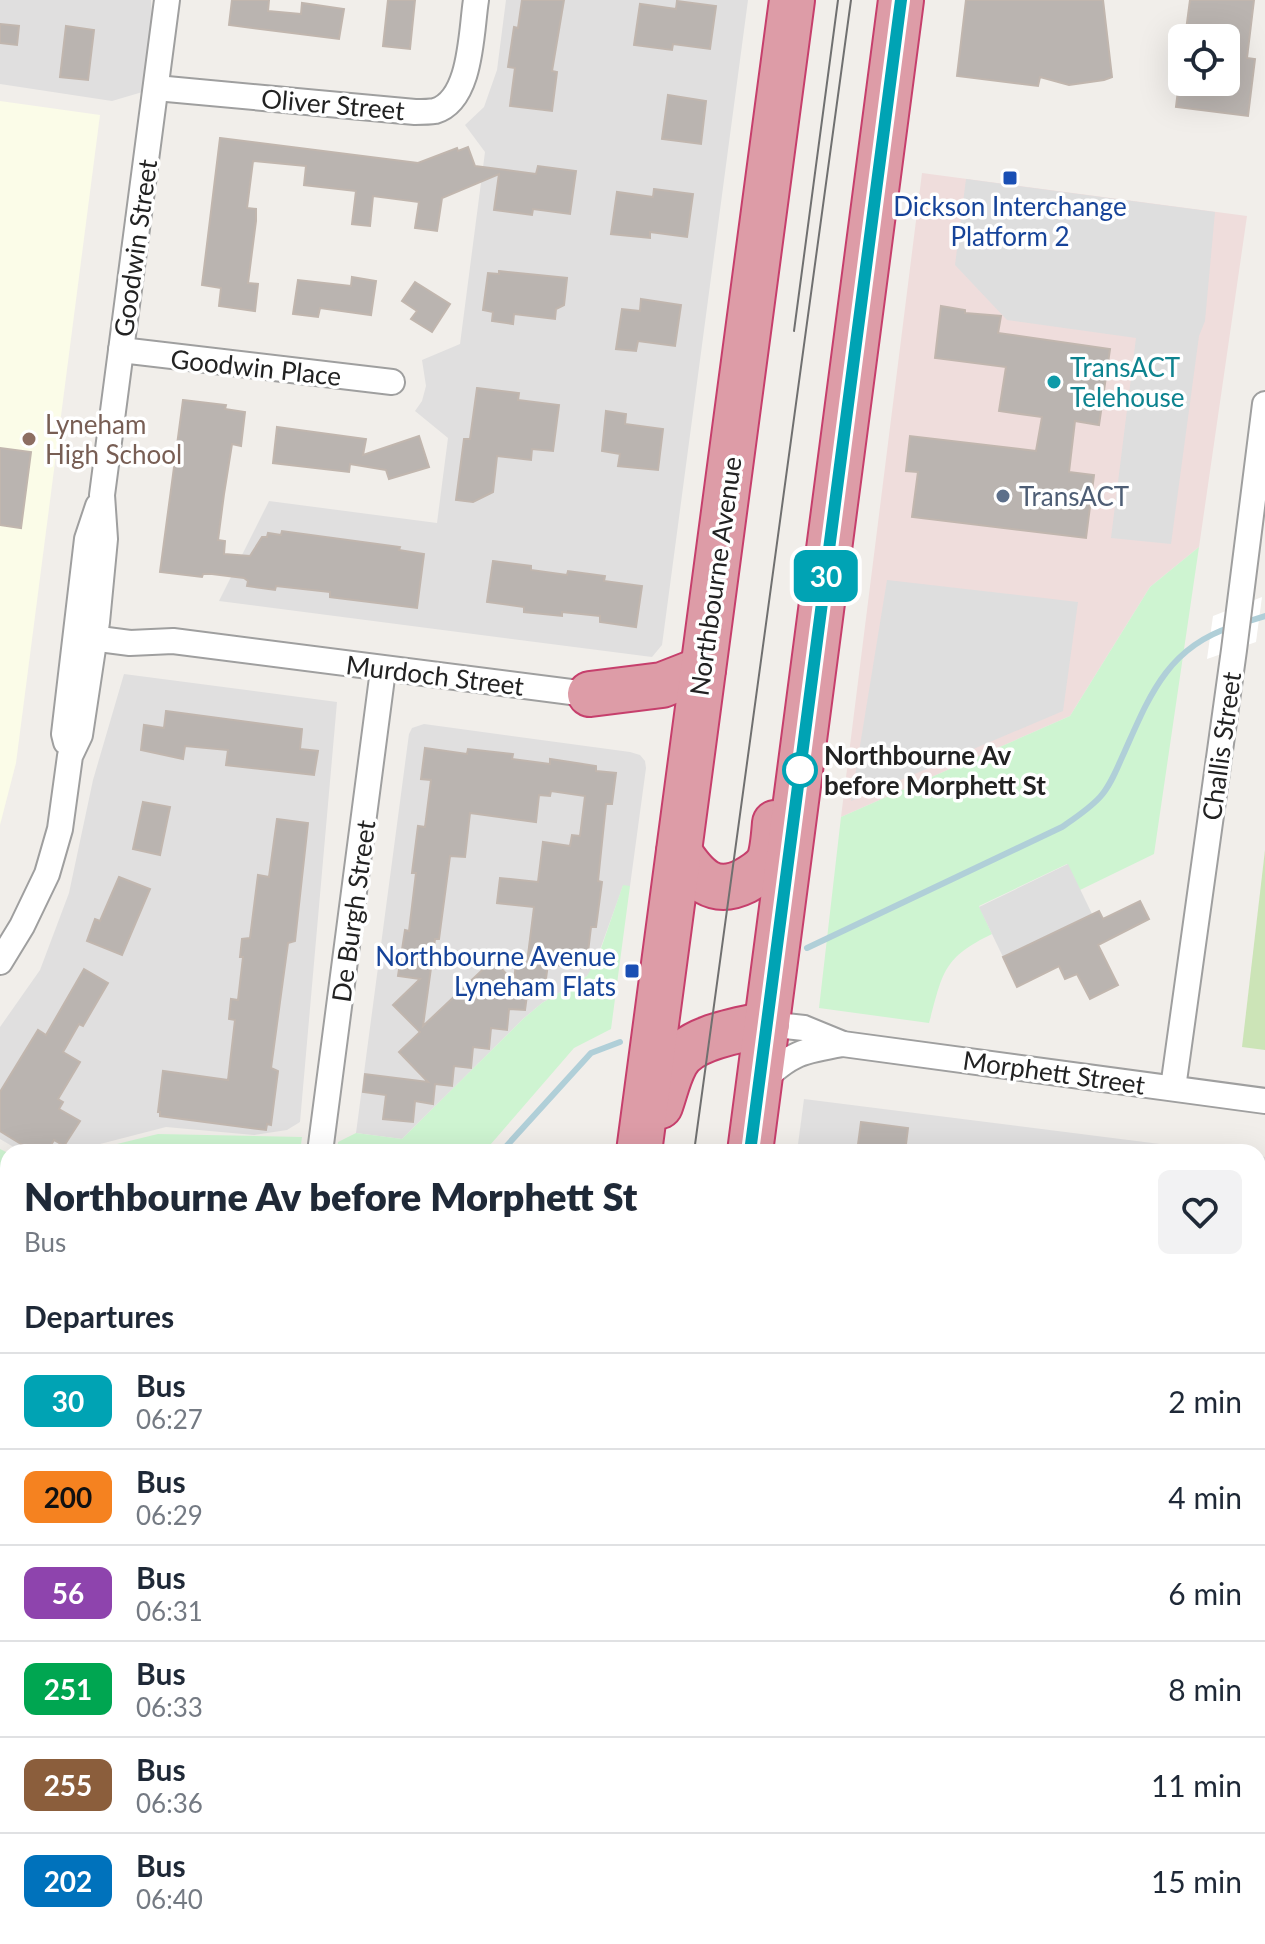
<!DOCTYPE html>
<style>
:root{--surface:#fff;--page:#f2f2f3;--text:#1f2937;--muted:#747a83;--line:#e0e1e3}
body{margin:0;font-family:Lato,sans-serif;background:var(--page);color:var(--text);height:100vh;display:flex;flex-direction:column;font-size:30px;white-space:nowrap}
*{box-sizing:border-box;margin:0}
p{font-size:26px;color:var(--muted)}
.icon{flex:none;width:44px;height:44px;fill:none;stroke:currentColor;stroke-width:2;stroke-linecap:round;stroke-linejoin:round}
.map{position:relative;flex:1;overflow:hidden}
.sheet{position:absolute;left:0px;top:1144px;width:1266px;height:800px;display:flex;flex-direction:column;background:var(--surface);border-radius:24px 24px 0 0;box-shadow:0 8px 32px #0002}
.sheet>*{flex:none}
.badge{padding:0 16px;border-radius:12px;font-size:28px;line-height:52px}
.tools{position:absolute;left:1168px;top:24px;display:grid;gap:16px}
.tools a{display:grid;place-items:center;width:72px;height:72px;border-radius:12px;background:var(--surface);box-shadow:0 8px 32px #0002;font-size:40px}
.map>.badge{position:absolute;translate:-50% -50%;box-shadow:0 0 0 4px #fff}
h2{padding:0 24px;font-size:30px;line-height:72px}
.round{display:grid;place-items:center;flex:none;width:84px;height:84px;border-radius:12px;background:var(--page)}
.head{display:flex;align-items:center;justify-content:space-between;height:136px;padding:0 24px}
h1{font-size:38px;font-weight:800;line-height:60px}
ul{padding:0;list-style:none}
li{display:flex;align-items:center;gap:24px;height:96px;padding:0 24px;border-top:2px solid var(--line)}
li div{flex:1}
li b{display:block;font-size:30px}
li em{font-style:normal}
li .badge{min-width:88px;font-weight:700;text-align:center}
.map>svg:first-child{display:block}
.residential{fill:#e0dfdf}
.commercial{fill:#efdddc}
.education{fill:#fbfce8}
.construction{fill:#c4c4b6}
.grass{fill:#cce4b7}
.park{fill:#cef4d1}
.parking{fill:#dedede}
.water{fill:#b0cfd8}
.pier{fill:#fff}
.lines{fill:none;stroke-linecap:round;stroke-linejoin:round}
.stream{stroke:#b0cfd8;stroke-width:6}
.building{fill:#bab4b0;stroke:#c1b6ae;stroke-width:2;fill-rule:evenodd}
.street-casing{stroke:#9f9f9f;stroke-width:28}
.highway-casing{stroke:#c63f6c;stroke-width:48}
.street{stroke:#fff;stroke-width:24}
.highway{stroke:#dd9ca7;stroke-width:44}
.tram{stroke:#707070;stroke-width:2}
.line-casing{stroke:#fff;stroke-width:18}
.line{stroke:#00a3b4;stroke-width:12}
.transit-dot{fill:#1a4fb4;stroke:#fff;stroke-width:3}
.culture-dot{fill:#0f9aa8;stroke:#fff;stroke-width:3}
.education-dot{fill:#8d6e63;stroke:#fff;stroke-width:3}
.service-dot{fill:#5c6f8a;stroke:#fff;stroke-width:3}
.stop-dot{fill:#fff;stroke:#00a3b4;stroke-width:4}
.labels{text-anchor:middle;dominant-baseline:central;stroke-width:7;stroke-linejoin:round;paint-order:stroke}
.street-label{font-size:26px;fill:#222;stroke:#fff}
.transit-label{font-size:26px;fill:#164399;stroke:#fff}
.culture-label{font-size:26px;fill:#0d838f;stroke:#fff;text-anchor:start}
.education-label{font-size:26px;fill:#785e54;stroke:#fff;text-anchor:start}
.service-label{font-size:26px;fill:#4e5e75;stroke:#fff;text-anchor:start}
.stop-label{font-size:26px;font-weight:bold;fill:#222;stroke:#fff;text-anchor:start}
</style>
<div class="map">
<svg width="1265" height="1944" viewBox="0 0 1265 1944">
<rect width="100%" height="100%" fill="#f1eeea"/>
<g class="residential">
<polygon points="0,0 151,0 156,88 112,101 0,84"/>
<polygon points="506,0 748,0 662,645 652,657 219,601 269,501 437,523 448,438 415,411 422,401 426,386 422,360 460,344 485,152 465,125 484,107 497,70"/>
<polygon points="124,674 337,702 300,1122 287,1130 254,1135 166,1127 69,1152 22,1152 0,1139 0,1027 40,970 69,893 93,780"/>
<polygon points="424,724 630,752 640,755 645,761 646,768 630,886 623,886 593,969 587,976 542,1003 523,1019 402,1139 356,1133 409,734 412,728"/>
<polygon points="804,1099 1223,1152 797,1152"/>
<polygon points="1258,1156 1265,1157 1265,1944 818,1944 819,1936 1258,1936"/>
</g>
<polygon class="commercial" points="922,173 1247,216 1199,547 1150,587 1070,716 841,817"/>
<polygon class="education" points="0,101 100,115 16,763 0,825"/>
<g class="construction">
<polygon points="232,1936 485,1936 484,1944 231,1944"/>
<polygon points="697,1936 818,1936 817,1944 696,1944"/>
</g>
<polygon class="grass" points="1265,850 1265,1050 1242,1047"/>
<g class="park">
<path d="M 1199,547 L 1154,854 L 1080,890 L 1067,864 L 979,906 L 992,934 C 942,958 943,973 929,1023 L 819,1008 L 841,817 L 1070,716 L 1150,587 Z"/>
<polygon points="623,885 630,886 611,1029 574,1048 484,1152 337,1152 338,1142 356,1133 402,1139 523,1019 542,1003 587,976 598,957"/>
<polygon points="158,1134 302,1137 300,1152 84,1152"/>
<polygon points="0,1149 8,1153 8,1827 0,1826"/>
</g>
<g class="parking">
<polygon points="966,179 1215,212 1205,321 1199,336 1171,544 1111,538 1136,338 1007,320 955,265"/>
<polygon points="887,580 1078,602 1063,711 851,801"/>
<polygon points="1068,864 1092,914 1003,957 979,907"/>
</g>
<polygon class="water" points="8,1223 8,1350 0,1358 0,1225"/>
<polygon class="pier" points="1262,597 1256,642 1207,659 1213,616"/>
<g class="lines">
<g class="stream">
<polyline points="1246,622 1265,616"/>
<path d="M 807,948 L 1062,827 C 1075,818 1089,809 1100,797 C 1111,785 1117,768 1124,753 C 1149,697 1167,648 1231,627"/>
<polyline points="501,1152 591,1053 620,1042"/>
<polyline points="0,1740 8,1742"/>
</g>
</g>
<g class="building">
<polygon points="232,0 269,0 268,11 301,14 302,3 344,9 339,39 229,25"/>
<polygon points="388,0 415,0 410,49 383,46"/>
<polygon points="522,0 564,0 552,71 557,72 552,111 510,106 515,68 508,67 514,27 518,28"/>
<polygon points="966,0 1103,0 1112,77 1104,80 1069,85 1040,77 1038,86 957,76"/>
<polygon points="1190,0 1254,0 1247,58 1255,59 1248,116 1176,107 1179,82 1226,82 1226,38 1185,38"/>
<polygon points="677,1 716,6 710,49 673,44 672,50 634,45 640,4 676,9"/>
<polygon points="0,24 19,26 17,45 0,43"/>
<polygon points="66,26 94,30 88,80 60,77"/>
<polygon points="668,95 706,101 701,144 662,139"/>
<polygon points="220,138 418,163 457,148 458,151 468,147 475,166 536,174 538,166 576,171 570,214 533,209 532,215 494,210 499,174 442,198 437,231 415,228 419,202 373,196 370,226 352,224 356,191 304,185 306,166 253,161 247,208 256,209 256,221 248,283 258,284 255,311 219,306 221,288 202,285"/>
<polygon points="654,189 693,194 687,237 650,232 650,238 611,234 617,192 653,197"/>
<polygon points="499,271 567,278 564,305 556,309 555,319 514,314 513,324 492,321 493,312 483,310 488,273 499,274"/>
<polygon points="352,277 376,281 371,315 320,308 318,317 293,314 298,280 351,286"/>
<polygon points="415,282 450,304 432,332 411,319 417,311 402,301"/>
<polygon points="641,299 681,305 675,346 638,341 636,351 616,349 622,309 640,311"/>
<polygon points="941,306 965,310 965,313 1001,316 998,333 1110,349 1099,425 1075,421 1069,472 1094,475 1086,538 912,517 918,472 906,471 910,436 1036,451 1042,417 999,411 1006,367 935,358"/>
<polygon points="477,388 519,393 518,400 559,405 553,451 532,449 531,460 497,456 493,492 473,502 456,500 464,439 470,439"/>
<polygon points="183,400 226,405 225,409 245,412 241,446 232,444 224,494 218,540 225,541 224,554 250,556 262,537 267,537 268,533 281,535 282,531 400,547 399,550 424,554 417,608 330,597 330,592 276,586 275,590 247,586 248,581 244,578 212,574 203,574 202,577 160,572"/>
<polygon points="606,411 626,414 625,424 663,429 658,470 618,466 620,454 602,451"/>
<polygon points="277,427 366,439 363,455 419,436 429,467 389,479 386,470 350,464 349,472 273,463"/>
<polygon points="0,448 31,452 21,528 0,525"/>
<polygon points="493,561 531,566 531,570 567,575 568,571 605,576 604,581 642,586 636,627 600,622 600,616 562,612 562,616 524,612 524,607 487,602"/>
<polygon points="166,711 302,729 300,749 318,751 314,775 226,765 228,750 185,746 183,759 141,750 144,725 164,728"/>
<path d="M 425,748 L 467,754 L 468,749 L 513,754 L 512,759 L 550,764 L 550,759 L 596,766 L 596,771 L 616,773 L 612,804 L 606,804 L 598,881 L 602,882 L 596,927 L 591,927 L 586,969 L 548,964 L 544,993 L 523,991 L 527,995 L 525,1010 L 509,1009 L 507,1030 L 491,1028 L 489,1049 L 473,1047 L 471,1068 L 454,1066 L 452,1086 L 435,1084 L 433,1104 L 415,1101 L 413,1122 L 383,1119 L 386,1095 L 363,1092 L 365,1074 L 428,1082 L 399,1052 L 420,1032 L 393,1005 L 420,979 L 398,976 L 405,930 L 409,931 L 416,873 L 412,873 L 418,826 L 425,827 L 431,780 L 421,779 ZM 551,791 L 585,796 L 580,836 L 572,835 L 570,846 L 543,842 L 538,882 L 500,878 L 497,903 L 534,907 L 527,963 L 516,962 L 514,982 L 493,960 L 423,1026 L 435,939 L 439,939 L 450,856 L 465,857 L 470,813 L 536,822 L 539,795 L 550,796 Z"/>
<polygon points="143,802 170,807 160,855 133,849"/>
<polygon points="277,819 308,823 295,941 288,943 271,1068 278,1071 271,1125 267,1124 266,1130 160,1116 160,1112 158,1112 163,1071 228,1080 235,1020 229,1019 231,999 238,1000 243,957 240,957 242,939 250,938 258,875 269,877"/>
<polygon points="119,877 150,889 122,955 87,941 95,919 100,921"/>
<polygon points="1140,901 1149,919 1098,945 1118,985 1090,999 1077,974 1065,979 1059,966 1017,987 1003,957 1099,911 1103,919"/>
<polygon points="84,969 108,983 83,1026 79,1024 63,1052 80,1062 58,1099 63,1102 59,1109 80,1121 64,1146 54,1140 47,1152 34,1152 0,1131 0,1092 38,1030 46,1035"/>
<polygon points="861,1122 908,1128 905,1152 857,1152"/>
</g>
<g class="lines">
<g class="street-casing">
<g id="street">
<path d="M 156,88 L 415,112 C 421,112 429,112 435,111 C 472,100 471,31 476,0"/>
<polyline points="121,350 392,382"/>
<polyline points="76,636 130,643 173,641 602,696"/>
<polyline points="66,742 64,734 87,539 98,506"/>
<polyline points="0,962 22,926 47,874 60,829 70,756 80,735 97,622 105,539 102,495 167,0"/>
<polyline points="767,1024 804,1028 843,1044 1265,1101"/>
<path d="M 761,1082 C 791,1053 802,1051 843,1044"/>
<polyline points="1173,1088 1234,650 1265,404"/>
<polyline points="320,1152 383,670"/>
<polyline points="1258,1397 1265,1398"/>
<polyline points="1258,1826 1265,1774"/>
<polyline points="216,1944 218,1936"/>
<polyline points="1242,1944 1243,1936"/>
</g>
</g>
<g class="highway-casing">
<g id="highway">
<polyline points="590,694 662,685 703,669"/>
<path d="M 679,852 C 696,878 713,897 745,881 C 754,876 764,870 769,861 C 773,851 774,834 775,823"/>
<path d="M 660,1106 C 665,1092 668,1077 675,1064 C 688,1037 741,1030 767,1024"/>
<polyline points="639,1152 792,0"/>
<polyline points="750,1152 901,0"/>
<polyline points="531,1944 532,1936"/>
<polyline points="646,1944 647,1936"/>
</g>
</g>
<use href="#street" class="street"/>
<use href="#highway" class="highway"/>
<g class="tram">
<polyline points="794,331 838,0"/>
<polyline points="694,1152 851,0"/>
<polyline points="579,1944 580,1936"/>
</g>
</g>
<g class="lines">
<g class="line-casing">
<polyline id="line" points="750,1152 901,0"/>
</g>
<use href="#line" class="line"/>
</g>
<g class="transit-dot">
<rect x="1002" y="170" width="16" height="16" rx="4"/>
<rect x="624" y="963" width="16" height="16" rx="4"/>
</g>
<circle class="culture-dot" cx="1054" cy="382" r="8"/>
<circle class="education-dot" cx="29" cy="439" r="8"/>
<circle class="service-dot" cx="1003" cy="496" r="8"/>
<circle class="stop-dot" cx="800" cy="770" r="16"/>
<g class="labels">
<g class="street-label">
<text transform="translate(333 104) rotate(5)">Oliver Street</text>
<text transform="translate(135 248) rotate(-82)">Goodwin Street</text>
<text transform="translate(256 367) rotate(6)">Goodwin Place</text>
<text transform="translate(715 576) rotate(-82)">Northbourne Avenue</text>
<text transform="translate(435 675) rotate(7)">Murdoch Street</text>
<text transform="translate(1221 746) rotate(-82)">Challis Street</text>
<text transform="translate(353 911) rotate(-82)">De Burgh Street</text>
<text transform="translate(1054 1072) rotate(8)">Morphett Street</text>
</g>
<g class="transit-label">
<text x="1010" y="206">Dickson Interchange<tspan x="1010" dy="30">Platform 2</tspan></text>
<text x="616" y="956" text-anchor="end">Northbourne Avenue<tspan x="616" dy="30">Lyneham Flats</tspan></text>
</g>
<g class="culture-label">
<text x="1070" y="367">TransACT<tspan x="1070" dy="30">Telehouse</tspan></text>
</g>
<g class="education-label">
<text x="45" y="424">Lyneham<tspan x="45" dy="30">High School</tspan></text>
</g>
<g class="service-label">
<text x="1019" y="496">TransACT</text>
</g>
<g class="stop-label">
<text x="824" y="755">Northbourne Av<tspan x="824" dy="30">before Morphett St</tspan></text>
</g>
</g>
</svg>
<div class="tools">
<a><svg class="icon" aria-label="locate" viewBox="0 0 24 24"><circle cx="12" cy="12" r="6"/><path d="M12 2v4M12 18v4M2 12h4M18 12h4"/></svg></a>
</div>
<b class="badge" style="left:826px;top:576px;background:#00a3b4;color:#fff">30</b>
<section class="sheet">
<div class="head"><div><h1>Northbourne Av before Morphett St</h1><p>Bus</p></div><a class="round"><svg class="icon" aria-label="heart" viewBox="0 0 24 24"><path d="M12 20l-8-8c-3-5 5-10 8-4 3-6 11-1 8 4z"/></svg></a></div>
<h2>Departures</h2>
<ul>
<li><span class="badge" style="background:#00a3b4;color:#fff">30</span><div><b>Bus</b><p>06:27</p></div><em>2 min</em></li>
<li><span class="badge" style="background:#f58220;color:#111">200</span><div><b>Bus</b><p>06:29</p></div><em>4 min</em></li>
<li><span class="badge" style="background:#8e44ad;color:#fff">56</span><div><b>Bus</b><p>06:31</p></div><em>6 min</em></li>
<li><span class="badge" style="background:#00a651;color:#fff">251</span><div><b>Bus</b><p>06:33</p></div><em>8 min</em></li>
<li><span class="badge" style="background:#8b5e3c;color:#fff">255</span><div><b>Bus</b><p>06:36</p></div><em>11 min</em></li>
<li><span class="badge" style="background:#0072bc;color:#fff">202</span><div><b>Bus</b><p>06:40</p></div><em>15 min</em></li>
</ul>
</section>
</div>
